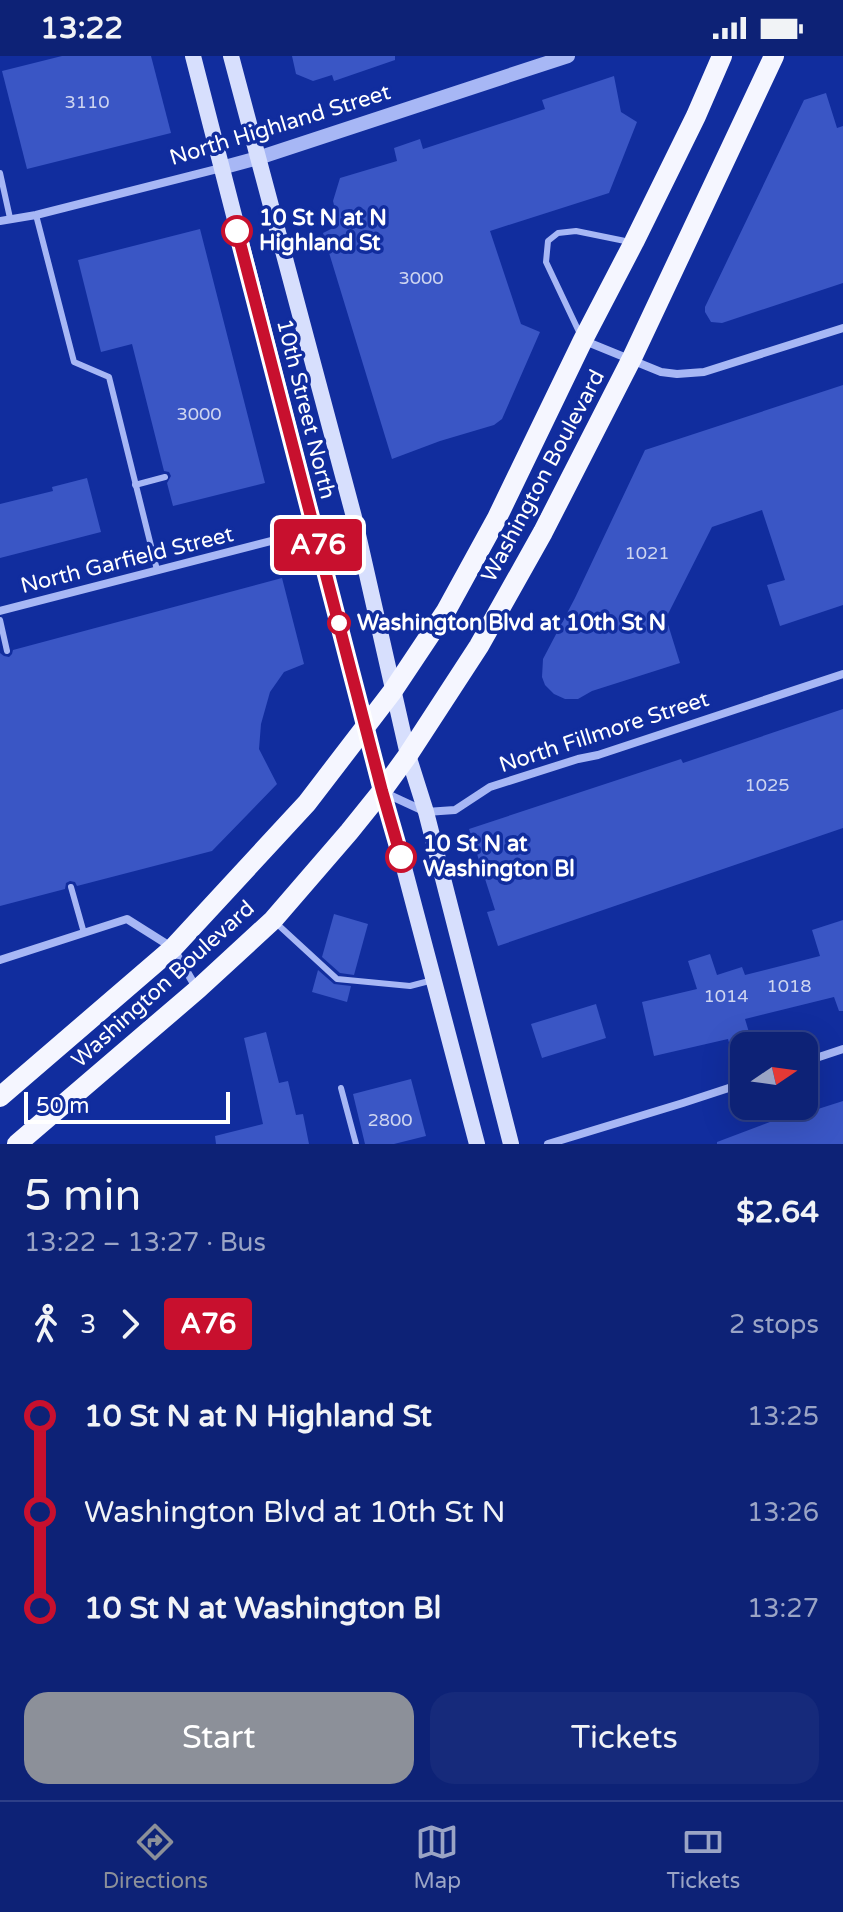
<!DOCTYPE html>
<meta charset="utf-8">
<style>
:root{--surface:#0d2276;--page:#162a7b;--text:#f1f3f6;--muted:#9aa4c5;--line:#2d3f88;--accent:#8c9099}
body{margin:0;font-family:"Varela Round",sans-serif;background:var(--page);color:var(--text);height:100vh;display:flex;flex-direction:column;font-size:30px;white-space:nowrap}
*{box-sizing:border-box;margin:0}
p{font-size:26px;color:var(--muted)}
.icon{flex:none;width:44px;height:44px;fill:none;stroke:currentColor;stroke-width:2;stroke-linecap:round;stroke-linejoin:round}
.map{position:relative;height:1088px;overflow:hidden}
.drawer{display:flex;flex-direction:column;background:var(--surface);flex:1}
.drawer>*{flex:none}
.badge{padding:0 16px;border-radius:6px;font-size:28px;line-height:52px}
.needle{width:52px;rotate:77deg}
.buttons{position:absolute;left:730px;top:976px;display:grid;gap:16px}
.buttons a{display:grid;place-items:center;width:88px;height:88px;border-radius:16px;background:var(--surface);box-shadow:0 8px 32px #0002,0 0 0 2px var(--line);font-size:40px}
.scale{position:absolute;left:24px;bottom:20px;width:206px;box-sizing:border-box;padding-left:8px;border:4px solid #fff;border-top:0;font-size:22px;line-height:28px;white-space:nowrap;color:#fff;-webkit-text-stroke:6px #112d9e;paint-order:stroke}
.map>.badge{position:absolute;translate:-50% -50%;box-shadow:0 0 0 4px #fff}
.legs{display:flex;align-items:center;gap:12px;height:88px;padding:0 24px;font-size:26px}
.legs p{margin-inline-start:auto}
.summary{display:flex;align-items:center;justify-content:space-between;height:136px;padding:0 24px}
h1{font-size:44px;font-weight:600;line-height:60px}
.cta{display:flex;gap:16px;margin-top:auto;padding:16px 24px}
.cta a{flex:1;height:92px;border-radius:24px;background:var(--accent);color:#fff;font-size:32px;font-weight:600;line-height:92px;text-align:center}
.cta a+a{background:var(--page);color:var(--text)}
ul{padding:0 24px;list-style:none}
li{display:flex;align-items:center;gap:28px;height:96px;font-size:30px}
li i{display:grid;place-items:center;width:12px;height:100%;margin:0 10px;background:currentColor}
li i::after{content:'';width:20px;height:20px;margin:-10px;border:6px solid;border-radius:50%;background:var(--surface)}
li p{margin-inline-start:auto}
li:first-child i{background:linear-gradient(#0000 50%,currentColor 0)}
li:last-child i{background:linear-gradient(currentColor 50%,#0000 0)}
.status{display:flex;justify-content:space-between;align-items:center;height:56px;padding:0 40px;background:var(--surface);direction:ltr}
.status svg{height:22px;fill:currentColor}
.dock{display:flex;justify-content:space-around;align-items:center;height:112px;border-top:2px solid var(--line);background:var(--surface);font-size:22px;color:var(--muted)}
.dock a{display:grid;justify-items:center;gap:4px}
.dock .selected{color:var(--accent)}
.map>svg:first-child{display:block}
.building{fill:#3a56c5}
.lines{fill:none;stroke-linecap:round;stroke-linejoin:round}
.service{stroke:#a7b7f5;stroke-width:6}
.minor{stroke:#a7b7f5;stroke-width:8}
.tertiary{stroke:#a7b7f5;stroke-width:14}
.secondary{stroke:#d7dffd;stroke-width:16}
.primary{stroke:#f5f6ff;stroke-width:20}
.line-1-casing{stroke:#fff;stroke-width:18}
.line-1{stroke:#c8102e;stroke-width:12}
.stop-1-dot{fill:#fff;stroke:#c8102e;stroke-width:4}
.labels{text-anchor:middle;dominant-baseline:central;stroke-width:7;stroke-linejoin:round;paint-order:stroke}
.number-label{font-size:18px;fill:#ced5f0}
.street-label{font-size:22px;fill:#fff;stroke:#112d9e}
.stop-label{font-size:22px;font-weight:bold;fill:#fff;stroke:#112d9e;text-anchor:start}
</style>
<div class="status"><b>13:22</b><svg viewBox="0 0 49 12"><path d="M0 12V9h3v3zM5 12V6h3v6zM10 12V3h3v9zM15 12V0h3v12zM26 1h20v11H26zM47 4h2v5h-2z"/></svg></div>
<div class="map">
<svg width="843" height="1088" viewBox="0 0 843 1088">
<rect width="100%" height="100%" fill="#112d9e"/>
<g class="building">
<polygon points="62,0 151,0 171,77 27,113 2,15"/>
<polygon points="292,0 395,0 395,4 334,25 332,19 313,25 296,18"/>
<polygon points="614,20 621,56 637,66 609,137 490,175 521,268 540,276 502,363 494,369 440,385 392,403 323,177 339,169 333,145 340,122 397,105 394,92 420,83 423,93 545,53 542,44"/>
<polygon points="826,37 837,72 843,70 843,227 722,267 711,266 705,256 705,251 804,44"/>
<polygon points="200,173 265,427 173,450 167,427 171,420 169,416 164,415 132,288 101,296 78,204"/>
<polygon points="843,329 843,549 780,570 767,529 785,524 762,454 712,471 666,562 680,607 592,635 578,643 565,643 554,638 545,629 542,621 543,603 575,542 645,394"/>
<polygon points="87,422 101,476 0,502 0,448 53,435 52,431"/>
<polygon points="282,522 304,608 284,616 270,636 261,668 259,693 277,728 212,795 77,830 75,826 70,825 66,827 65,833 0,850 0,597 4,600 9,601 12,598 13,594"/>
<polygon points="843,653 843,772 498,890 487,856 495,854 469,773 681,703 683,707"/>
<polygon points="334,858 368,868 354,919 340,917 322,901"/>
<polygon points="843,864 843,955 839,955 834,941 745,963 751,983 730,990 728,983 654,1000 642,946 697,933 688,905 710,898 717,919 742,911 745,919 820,900 812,874"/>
<polygon points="318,914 334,928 351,930 347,946 312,936"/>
<polygon points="596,948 606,982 542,1002 531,968"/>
<polygon points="266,976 279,1027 288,1025 296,1059 303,1058 309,1088 216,1088 215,1080 263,1068 244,982"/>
<polygon points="411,1023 426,1080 394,1088 365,1088 353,1038"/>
<polygon points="843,1045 843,1088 717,1088 717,1086 791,1058 793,1061"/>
</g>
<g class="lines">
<g class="service">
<polyline points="0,117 10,162"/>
<polyline points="36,159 74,306 109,321 157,514"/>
<polyline points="581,280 546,206 548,185 558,177 576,175 630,186"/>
<polyline points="135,429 165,421"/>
<polyline points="0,564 7,595"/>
<polyline points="71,831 84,877"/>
<polyline points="275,866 337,923 410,930 433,924"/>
<polyline points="341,1032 356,1088"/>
</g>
<g class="minor">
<polyline points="0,165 36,159 221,112"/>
<polyline points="585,285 661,316 677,318 704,316 843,272"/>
<polyline points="0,555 314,474 354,461"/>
<polyline points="385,737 426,756 455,754 490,731 578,703 598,699 843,618"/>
<polyline points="0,904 127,863 173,892 197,933"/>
<polyline points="804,1006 843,993"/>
<polyline points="548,1088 683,1047 744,1027"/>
</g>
<polyline class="tertiary" points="221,112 258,102 568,0"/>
<g class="secondary">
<polyline points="193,0 382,735 402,804 477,1088"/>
<polyline points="231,0 354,461 408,699 426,756 511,1088"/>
</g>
<g class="primary">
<polyline points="0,1041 173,892 307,747 392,636 446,555 497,462 583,284 634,186 696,60 722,0"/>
<polyline points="17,1088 198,933 273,864 349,776 382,735 408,699 479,590 543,476 632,302 774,0"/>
</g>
</g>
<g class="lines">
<g class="line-1-casing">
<polyline id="line-1" points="237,175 382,735 401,801"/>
</g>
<use href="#line-1" class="line-1"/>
</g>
<g class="stop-1-dot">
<circle cx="237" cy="175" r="14"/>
<circle cx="339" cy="567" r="10"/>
<circle cx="401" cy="801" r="14"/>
</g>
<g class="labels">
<g class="number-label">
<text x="87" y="46">3110</text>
<text x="421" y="222">3000</text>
<text x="199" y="358">3000</text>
<text x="647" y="497">1021</text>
<text x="767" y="729">1025</text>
<text x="789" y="930">1018</text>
<text x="726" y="940">1014</text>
<text x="390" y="1064">2800</text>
</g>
<g class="street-label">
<text transform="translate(280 69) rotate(-17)">North Highland Street</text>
<text transform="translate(306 353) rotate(76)">10th Street North</text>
<text transform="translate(543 420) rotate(-62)">Washington Boulevard</text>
<text transform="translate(127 504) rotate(-14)">North Garfield Street</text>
<text transform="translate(604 676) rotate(-18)">North Fillmore Street</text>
<text transform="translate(163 928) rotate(-42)">Washington Boulevard</text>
</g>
<g class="stop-label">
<text x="259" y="162">10 St N at N<tspan x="259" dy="25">Highland St</tspan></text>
<text x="357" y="567">Washington Blvd at 10th St N</text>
<text x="423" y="788">10 St N at<tspan x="423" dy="25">Washington Bl</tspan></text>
</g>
</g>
</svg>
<div class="buttons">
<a><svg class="needle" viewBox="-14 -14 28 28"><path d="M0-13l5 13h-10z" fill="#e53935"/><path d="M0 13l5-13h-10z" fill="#9aa4c5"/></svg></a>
</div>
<div class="scale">50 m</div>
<b class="badge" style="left:318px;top:489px;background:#c8102e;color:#fff">A76</b>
</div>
<section class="drawer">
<div class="summary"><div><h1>5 min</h1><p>13:22 – 13:27 · Bus</p></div><b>$2.64</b></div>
<div class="legs"><svg class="icon" aria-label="walk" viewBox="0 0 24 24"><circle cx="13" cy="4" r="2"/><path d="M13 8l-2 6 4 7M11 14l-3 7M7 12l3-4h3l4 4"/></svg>3<svg class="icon" aria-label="forward" viewBox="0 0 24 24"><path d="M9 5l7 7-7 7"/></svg><b class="badge" style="background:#c8102e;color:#fff">A76</b><p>2 stops</p></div>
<ul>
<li><i style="color:#c8102e"></i><b>10 St N at N Highland St</b><p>13:25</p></li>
<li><i style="color:#c8102e"></i><span>Washington Blvd at 10th St N</span><p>13:26</p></li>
<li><i style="color:#c8102e"></i><b>10 St N at Washington Bl</b><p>13:27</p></li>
</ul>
<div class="cta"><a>Start</a><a>Tickets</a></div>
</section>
<nav class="dock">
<a class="selected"><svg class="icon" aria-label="directions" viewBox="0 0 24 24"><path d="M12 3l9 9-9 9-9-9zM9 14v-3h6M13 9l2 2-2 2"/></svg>Directions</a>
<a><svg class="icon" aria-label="map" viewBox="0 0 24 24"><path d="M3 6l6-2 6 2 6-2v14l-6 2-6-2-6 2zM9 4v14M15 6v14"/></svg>Map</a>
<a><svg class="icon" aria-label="tickets" viewBox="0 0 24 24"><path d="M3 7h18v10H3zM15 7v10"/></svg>Tickets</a>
</nav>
